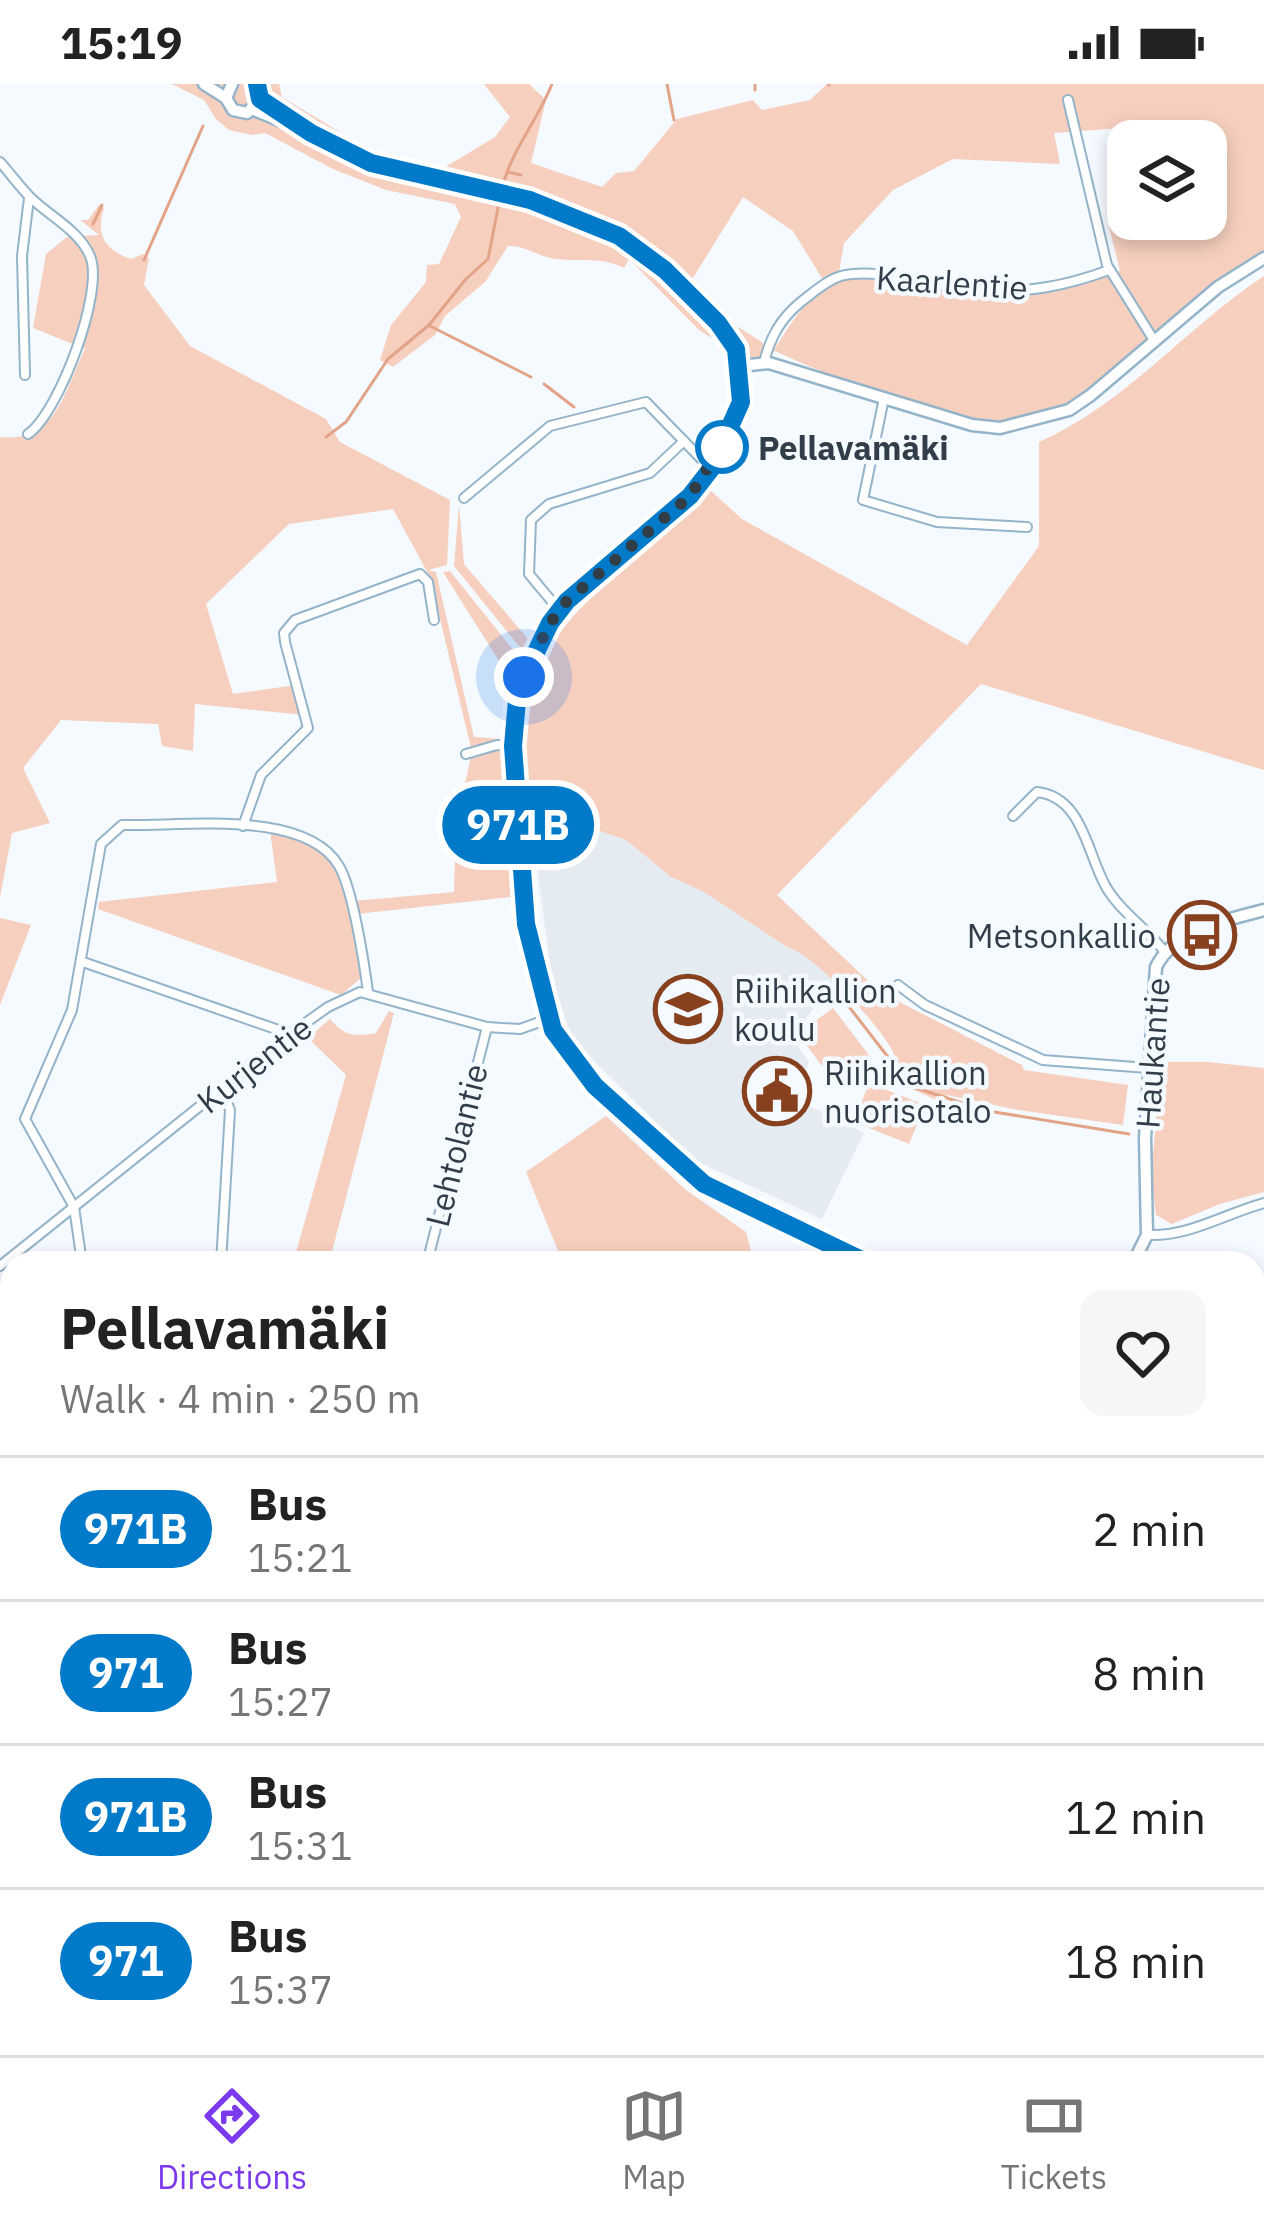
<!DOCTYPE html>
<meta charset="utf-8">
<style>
:root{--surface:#fff;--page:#f6f6f6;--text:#222;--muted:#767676;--line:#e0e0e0;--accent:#7c3aed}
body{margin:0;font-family:"IBM Plex Sans",sans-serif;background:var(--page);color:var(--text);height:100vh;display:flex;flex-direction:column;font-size:45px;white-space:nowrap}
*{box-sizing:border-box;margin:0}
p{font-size:39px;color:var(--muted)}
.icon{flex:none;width:66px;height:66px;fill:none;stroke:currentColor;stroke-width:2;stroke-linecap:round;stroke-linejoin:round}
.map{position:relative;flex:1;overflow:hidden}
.side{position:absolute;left:0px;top:1167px;width:1266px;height:804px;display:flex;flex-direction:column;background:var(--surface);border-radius:36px 36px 0 0;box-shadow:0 6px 18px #0003}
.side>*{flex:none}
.badge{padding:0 24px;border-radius:39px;font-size:42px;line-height:78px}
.fabs{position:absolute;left:1107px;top:36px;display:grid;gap:24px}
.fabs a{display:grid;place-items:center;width:120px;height:120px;border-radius:24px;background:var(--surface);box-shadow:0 6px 18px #0003;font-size:60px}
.you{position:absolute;width:60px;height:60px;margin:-30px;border:9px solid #fff;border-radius:50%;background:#1a73e8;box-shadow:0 0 0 18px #1a73e833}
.map>.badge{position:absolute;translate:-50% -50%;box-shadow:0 0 0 6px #fff}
.round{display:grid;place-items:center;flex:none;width:126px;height:126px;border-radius:24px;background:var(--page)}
.head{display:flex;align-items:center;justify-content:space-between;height:204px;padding:0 60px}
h1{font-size:57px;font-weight:800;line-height:90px}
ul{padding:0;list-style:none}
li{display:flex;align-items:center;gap:36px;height:144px;padding:0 60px;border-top:3px solid var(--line)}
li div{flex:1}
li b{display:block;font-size:45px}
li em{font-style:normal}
li .badge{min-width:132px;font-weight:700;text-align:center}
.status{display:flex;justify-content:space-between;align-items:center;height:84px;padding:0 60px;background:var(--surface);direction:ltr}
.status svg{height:33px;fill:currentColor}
.tabs{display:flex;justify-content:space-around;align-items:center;height:168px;border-top:3px solid var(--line);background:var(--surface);font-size:33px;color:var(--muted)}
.tabs a{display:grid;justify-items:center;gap:6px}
.tabs .active{color:var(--accent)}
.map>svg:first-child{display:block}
.built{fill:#e4ecf2}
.green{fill:#f7cfbf;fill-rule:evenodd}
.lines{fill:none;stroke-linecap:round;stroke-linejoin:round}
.stream{stroke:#e3a387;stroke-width:3}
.minor-casing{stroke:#94b4c9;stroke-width:12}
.tertiary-casing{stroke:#94b4c9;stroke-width:15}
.primary-casing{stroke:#94b4c9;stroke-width:16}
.minor{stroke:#fff;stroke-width:8}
.tertiary{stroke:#fff;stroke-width:10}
.primary{stroke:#fff;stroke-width:12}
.line-casing{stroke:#fff;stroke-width:27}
.line{stroke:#007ac9;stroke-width:18}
.walk{stroke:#313e47;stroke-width:12;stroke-dasharray:0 21.6}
.stop-dot{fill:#fff;stroke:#007ac9;stroke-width:6}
.labels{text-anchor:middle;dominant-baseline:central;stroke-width:9;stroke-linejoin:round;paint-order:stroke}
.street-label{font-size:33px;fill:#313e47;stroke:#f4faff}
.stop-label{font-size:33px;font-weight:bold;fill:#313e47;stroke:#f4faff;text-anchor:start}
.poi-label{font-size:33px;fill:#313e47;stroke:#f4faff;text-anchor:start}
</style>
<div class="status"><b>15:19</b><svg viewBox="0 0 49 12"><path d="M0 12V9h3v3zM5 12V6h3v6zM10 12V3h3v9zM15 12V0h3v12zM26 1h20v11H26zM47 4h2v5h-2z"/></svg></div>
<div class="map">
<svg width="1264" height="1971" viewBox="0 0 1264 1971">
<rect width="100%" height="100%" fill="#f4faff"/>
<g class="built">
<polygon points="531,737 600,747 626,756 671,793 704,808 787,863 802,867 834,896 792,954 809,978 794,1014 864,1049 822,1135 694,1076 573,956 552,896"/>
<polygon points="1254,1930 1264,1940 1264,1971 1125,1971 1117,1959 1254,1959"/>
</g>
<g class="green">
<path d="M 172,0 L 279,0 L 282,13 L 343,50 L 353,61 L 442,85 L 495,53 L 510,33 L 484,0 L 529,0 L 546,16 L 531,79 L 602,103 L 616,89 L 634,87 L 677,35 L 753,16 L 762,26 L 810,16 L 827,0 L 1264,0 L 1264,167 C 1205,202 1158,251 1105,294 C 1079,314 1047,333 1013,336 C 954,343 831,293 775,267 L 759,273 L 754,281 L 699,246 L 629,175 L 624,184 C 600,172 581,178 556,175 C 538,173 526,161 508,162 L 485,198 L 445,232 L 435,251 L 393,283 L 380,276 L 391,241 L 426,198 L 427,181 L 439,180 L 461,133 L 455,120 L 386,106 L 333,85 L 265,49 L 252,51 L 229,46 L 216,35 L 204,16 ZM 1135,43 L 1139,57 L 1206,57 L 1206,135 L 1128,135 L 1128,124 L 1106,130 L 1120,187 C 1059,207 1021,213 955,208 C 919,205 871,184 836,199 C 807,211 789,242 774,266 L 724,234 L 688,202 L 743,113 L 793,147 L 823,196 L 839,188 L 844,159 L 893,106 L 953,75 L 1060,80 L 1054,49 Z"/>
<path d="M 99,121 L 104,124 C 95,151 105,166 131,175 L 143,170 L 149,174 L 144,201 L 190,262 L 326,335 L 340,358 L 450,416 L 447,481 L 428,486 L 436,488 L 474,653 L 502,655 L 471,664 L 430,493 L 393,425 L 289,440 L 206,520 L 233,610 L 296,601 L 304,631 L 195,620 L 193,667 L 162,662 L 158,640 L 61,636 L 23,684 L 50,739 L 12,749 L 0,813 L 0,353 C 56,359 64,308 85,265 L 33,244 L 46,170 L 67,153 L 99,151 L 80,136 L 88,136 Z"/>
<path d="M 1264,192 L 1264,686 L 981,600 L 777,811 L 880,908 L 1022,981 L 1024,986 L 1128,1001 L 1123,1041 L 1018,1026 L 947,1011 L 936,1016 L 899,999 C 898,990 897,978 894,970 C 883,944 813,869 787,863 L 704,808 L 671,793 L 626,756 L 600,747 L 531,737 C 500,538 593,527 710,406 L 742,435 L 967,561 L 1039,462 L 1039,358 C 1127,319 1185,244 1264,192 Z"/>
<polygon points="459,421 464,480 529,556 522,566 454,482"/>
<polygon points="450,487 518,572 511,596 443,488"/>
<polygon points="497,665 502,666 511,813 357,830 354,817 454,808 456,740 471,672"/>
<path d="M 270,747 C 350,752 348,833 361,894 L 341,911 L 98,825 L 99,818 L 277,798 Z"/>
<polygon points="0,834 31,841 0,921"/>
<polygon points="833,924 872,975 837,1002 798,950"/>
<path d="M 389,927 L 394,929 L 329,1179 L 293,1179 L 346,991 L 308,954 L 330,935 C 344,952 355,953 376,949 Z"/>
<polygon points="1153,978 1208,978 1264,984 1264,1108 1220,1120 1172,1140 1156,1131 1151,1093 1159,1003 1154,1003"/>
<polygon points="869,999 925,1021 909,1060 854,1038"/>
<polygon points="606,1032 686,1106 746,1148 754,1179 563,1179 526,1088"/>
<polygon points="3,1523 12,1534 12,1722 0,1723"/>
<polygon points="12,1774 12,1858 0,1861 0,1776"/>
<polygon points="1254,1783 1264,1786 1264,1892 1254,1880"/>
<polygon points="12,1915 12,1959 143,1959 138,1971 0,1971 0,1934"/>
<polygon points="207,1959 316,1959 324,1971 203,1971"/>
<polygon points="503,1959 556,1959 552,1971 501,1971"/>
<polygon points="903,1959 1047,1959 1056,1971 901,1971"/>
</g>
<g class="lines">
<g class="stream">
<polyline points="667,0 674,36"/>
<polyline points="829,1 829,0"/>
<polyline points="755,6 755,0"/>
<polyline points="508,88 521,91"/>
<path d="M 502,105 C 510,68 538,36 552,0"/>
<polyline points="93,140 102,121"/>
<polyline points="144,176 203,42"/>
<polyline points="430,242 531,293"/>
<polyline points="544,300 574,323"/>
<polyline points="326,353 346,338 388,275 429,241 466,195 488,175 500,114"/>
<polyline points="843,915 888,973 894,997 978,1024"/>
<polyline points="988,1027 1129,1050"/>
<polyline points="1254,1826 1264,1837"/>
<polyline points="686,1971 688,1959"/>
</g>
<g class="minor-casing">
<g id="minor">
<polyline points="1068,16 1107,181 1155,258"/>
<path d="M 0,78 C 10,89 19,102 30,113 C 49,132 79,146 90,172 C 105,206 59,329 28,350"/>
<path d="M 764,279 C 770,253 781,234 802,217 C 814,208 827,196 841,192 C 880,182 939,205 981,207 C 1027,209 1066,202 1109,186"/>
<polyline points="25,291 22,172 29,114"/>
<polyline points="884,314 863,416 937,438 1027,443"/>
<polyline points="464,414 550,342 646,318 711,385"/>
<polyline points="559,526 529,490 531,436 549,420 650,389 684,357"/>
<polyline points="466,670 497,661 513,662"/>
<path d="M 1013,732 L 1037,708 C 1083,713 1087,770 1106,803 C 1120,827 1147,845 1164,867"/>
<polyline points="243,742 261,691 308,644 285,558 284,549 295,536 420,490 428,498 434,536"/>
<polyline points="83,878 290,950"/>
<polyline points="898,901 925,921 1043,976 1148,984"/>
<path d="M 1147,1151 C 1189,1153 1224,1130 1264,1119"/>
<path d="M 82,1179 L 74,1123 L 25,1035 L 72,926 L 101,760 L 122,741 C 180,743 305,724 339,782 C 353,806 364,878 368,908"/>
<polyline points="221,1179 230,1026 222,1006"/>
<polyline points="427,1179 487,943"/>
<polyline points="0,1182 290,950 328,923 360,908 487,943 520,945 548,935"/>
<polyline points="1254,1285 1264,1277"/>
<polyline points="1254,1437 1264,1460"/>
<polyline points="0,1524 12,1518"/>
<polyline points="1254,1697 1264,1698"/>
<polyline points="0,1846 12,1844"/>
<polyline points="1254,1907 1264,1919"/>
<polyline points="0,1932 12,1912"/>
</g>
</g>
<g class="tertiary-casing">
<g id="tertiary">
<polyline points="204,0 226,14"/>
<polyline points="232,0 226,14 233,26 247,29 260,15"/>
<polyline points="257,0 257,2"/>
<polyline points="260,15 298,38"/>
<polyline points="254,26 311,49 371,79 530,116 593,140 644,168 730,253 740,282 741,318 711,385 690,412 567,517 550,539 524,593 517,616 513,662 526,840 553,945 595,1002 704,1100 868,1179"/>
<polyline points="740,282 769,279 972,341 1000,344 1069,326 1091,311 1218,203 1264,174"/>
<path d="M 1133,1179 L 1147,1151 L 1145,1054 L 1156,883 C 1174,846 1227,836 1264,826"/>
</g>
</g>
<g class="primary-casing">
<g id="primary">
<polyline points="1254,1513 1264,1509"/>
<polyline points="1254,1532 1264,1528"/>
<polyline points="0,1742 12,1741"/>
<polyline points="0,1761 12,1759"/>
<polyline points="1062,1959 1072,1971"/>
<polyline points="1075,1959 1082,1971"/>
</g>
</g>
<use href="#minor" class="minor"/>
<use href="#tertiary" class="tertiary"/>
<use href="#primary" class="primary"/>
</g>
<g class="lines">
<g class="line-casing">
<polyline id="line" points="257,0 260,15 311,49 371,79 530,116 619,152 665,186 718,239 736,265 741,318 711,385 690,412 567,517 550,539 524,593 517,616 513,662 526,840 553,946 595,1002 704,1100 868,1179"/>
</g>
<use href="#line" class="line"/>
<polyline class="walk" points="524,593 550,539 567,517 690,412 725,356 722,363"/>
</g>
<defs>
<g id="bus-ring" transform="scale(3.45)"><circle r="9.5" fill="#f4faff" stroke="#88411f" stroke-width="1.5"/><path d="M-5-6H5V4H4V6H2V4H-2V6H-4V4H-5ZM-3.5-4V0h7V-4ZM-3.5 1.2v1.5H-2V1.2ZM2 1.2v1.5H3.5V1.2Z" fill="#88411f"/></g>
<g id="school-ring" transform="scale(3.45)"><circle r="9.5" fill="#f4faff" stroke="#88411f" stroke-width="1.5"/><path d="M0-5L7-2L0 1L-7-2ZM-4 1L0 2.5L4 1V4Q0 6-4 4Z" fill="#88411f"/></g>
<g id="civic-ring" transform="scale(3.45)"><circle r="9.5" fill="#f4faff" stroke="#88411f" stroke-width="1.5"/><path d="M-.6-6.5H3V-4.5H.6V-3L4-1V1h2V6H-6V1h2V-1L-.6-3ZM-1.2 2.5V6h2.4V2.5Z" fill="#88411f"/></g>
</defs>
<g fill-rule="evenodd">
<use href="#bus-ring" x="1202" y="851"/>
<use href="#school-ring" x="688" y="925"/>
<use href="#civic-ring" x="777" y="1007"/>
</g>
<circle class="stop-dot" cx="722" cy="363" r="24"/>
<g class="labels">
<g class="street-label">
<text transform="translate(952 198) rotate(4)">Kaarlentie</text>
<text transform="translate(1152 969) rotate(-86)">Haukantie</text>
<text transform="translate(254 980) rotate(-38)">Kurjentie</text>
<text transform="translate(456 1061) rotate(-76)">Lehtolantie</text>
</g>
<g class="stop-label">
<text x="758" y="363">Pellavamäki</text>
</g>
<g class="poi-label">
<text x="1156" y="851" text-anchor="end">Metsonkallio</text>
<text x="734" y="906">Riihikallion<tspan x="734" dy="38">koulu</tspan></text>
<text x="824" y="988">Riihikallion<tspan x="824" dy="38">nuorisotalo</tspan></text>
</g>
</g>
</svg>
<div class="fabs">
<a><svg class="icon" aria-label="layers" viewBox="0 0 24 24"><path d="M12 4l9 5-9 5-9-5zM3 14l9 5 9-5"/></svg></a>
</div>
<div class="you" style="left:524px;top:593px"></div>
<b class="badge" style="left:518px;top:741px;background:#007ac9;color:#fff">971B</b>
<section class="side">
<div class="head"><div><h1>Pellavamäki</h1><p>Walk · 4 min · 250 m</p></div><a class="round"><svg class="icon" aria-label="heart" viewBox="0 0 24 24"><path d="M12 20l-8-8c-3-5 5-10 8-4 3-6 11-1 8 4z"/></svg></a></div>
<ul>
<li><span class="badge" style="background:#007ac9;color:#fff">971B</span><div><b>Bus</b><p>15:21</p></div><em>2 min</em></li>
<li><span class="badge" style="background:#007ac9;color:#fff">971</span><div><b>Bus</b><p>15:27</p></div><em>8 min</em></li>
<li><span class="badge" style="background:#007ac9;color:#fff">971B</span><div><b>Bus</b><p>15:31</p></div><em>12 min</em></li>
<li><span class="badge" style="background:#007ac9;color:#fff">971</span><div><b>Bus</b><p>15:37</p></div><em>18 min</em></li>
</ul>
</section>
</div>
<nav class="tabs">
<a class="active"><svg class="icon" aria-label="directions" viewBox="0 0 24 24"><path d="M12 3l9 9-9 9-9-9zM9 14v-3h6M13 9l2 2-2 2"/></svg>Directions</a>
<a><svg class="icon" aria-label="map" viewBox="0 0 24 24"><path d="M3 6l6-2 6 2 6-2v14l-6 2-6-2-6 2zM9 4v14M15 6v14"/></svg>Map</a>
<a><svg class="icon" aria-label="tickets" viewBox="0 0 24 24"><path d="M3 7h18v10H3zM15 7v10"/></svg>Tickets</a>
</nav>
